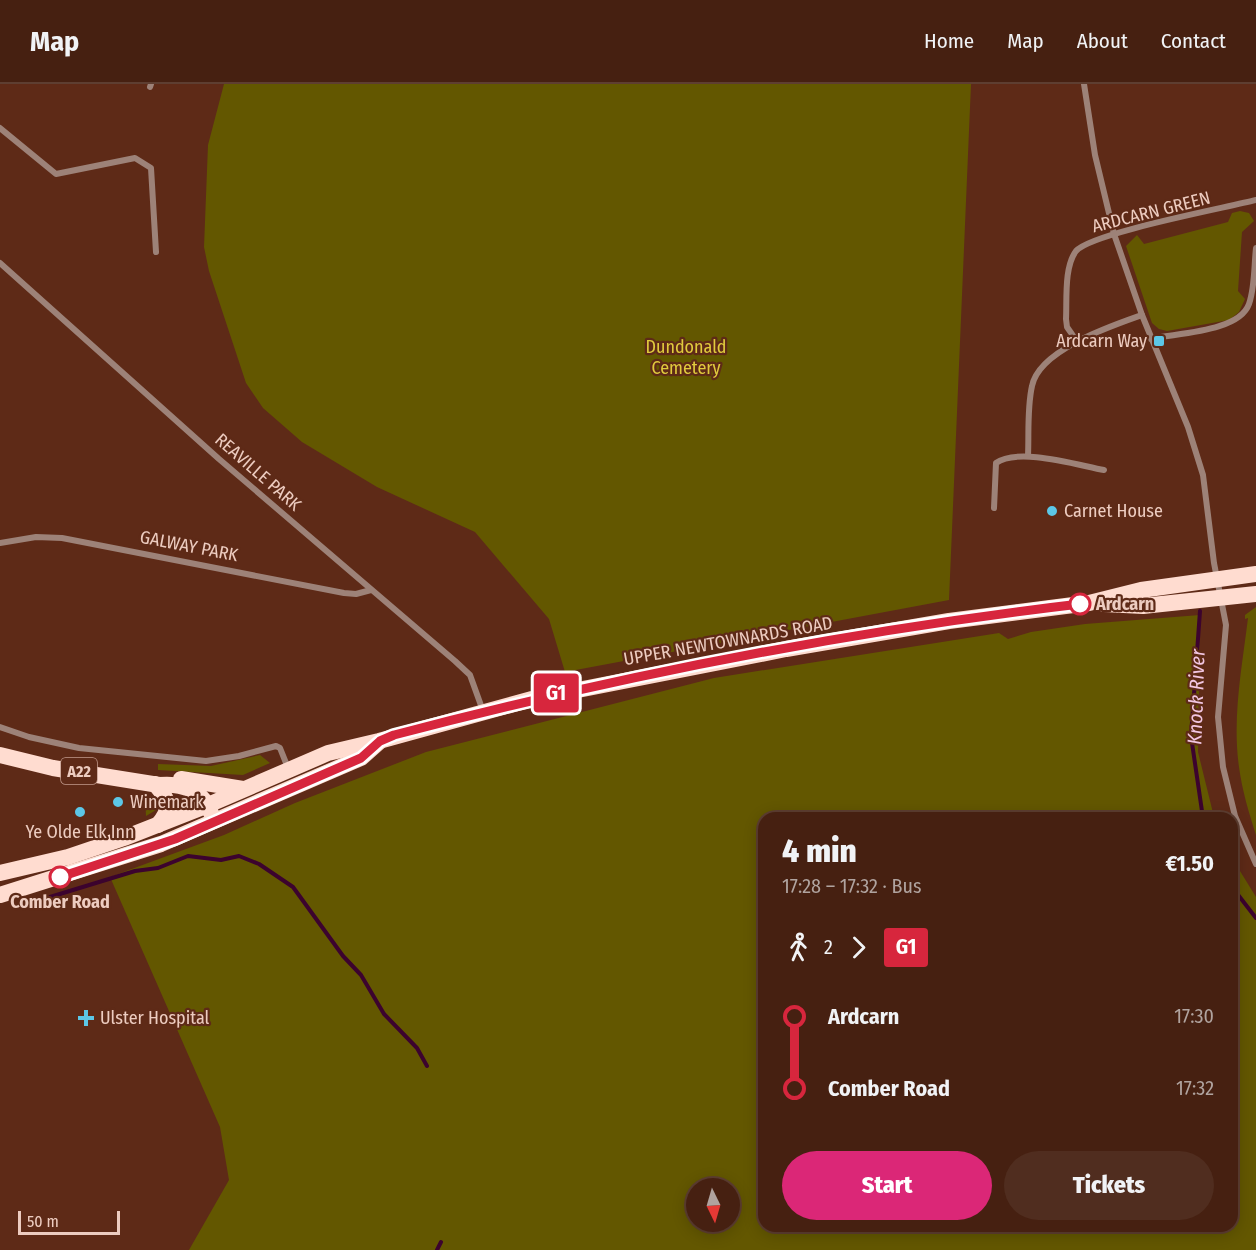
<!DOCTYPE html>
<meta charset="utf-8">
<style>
:root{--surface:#462011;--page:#502d1f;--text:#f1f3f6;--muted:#b0a39f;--line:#5e3e31;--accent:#db2777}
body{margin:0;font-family:"Fira Sans Condensed",sans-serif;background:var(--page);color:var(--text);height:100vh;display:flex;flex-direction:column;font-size:22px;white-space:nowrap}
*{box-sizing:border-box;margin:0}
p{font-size:20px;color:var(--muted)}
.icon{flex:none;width:33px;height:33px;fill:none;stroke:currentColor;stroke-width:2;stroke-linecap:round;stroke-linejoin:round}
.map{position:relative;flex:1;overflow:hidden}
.drawer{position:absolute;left:758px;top:728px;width:480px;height:420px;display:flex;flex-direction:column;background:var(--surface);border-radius:18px;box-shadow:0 3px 15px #0003,0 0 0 2px var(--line)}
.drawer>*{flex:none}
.badge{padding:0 12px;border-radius:4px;font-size:21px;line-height:39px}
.needle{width:39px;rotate:175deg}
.fabs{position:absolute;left:686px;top:1094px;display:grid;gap:12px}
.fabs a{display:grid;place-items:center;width:54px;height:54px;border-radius:50%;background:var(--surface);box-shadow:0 3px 15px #0003,0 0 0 2px var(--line);font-size:30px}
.scale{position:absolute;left:18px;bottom:15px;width:102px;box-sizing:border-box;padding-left:6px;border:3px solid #edccc0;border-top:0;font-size:16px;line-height:21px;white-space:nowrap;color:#edccc0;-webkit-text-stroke:4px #5e2a17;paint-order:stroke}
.map>.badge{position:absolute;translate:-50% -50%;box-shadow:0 0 0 3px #fff}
.legs{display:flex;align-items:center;gap:9px;height:66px;padding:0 24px;font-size:20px}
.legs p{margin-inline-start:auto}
.overview{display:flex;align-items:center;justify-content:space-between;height:102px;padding:0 24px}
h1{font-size:33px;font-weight:800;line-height:45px}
.cta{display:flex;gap:12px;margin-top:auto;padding:12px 24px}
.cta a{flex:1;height:69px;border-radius:36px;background:var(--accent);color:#fff;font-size:24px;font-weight:800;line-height:69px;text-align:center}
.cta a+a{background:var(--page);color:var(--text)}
ul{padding:0 24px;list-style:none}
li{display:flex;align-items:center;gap:21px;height:72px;font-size:22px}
li i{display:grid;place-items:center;width:9px;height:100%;margin:0 8px;background:currentColor}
li i::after{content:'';width:15px;height:15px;margin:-8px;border:4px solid;border-radius:50%;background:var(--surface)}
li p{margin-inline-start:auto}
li:first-child i{background:linear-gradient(#0000 50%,currentColor 0)}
li:last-child i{background:linear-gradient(currentColor 50%,#0000 0)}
header{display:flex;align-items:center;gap:36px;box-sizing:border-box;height:84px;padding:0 30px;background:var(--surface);border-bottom:2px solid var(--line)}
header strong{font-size:28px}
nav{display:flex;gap:33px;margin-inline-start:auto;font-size:21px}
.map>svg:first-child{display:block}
.green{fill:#635700;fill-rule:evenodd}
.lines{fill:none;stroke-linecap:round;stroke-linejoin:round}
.stream{stroke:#3c032e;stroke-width:4}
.minor{stroke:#9d8278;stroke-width:6}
.trunk{stroke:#ffdcd0;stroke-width:16}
.line-1-casing{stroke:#fff;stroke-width:14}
.line-1{stroke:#d7263d;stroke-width:9}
.poi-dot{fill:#5cc7e7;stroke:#5e2a17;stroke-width:2}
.stop-1-dot{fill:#fff;stroke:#d7263d;stroke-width:3}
.labels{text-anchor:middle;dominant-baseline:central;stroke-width:4.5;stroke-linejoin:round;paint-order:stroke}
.shield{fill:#5e2a17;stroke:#c29b8d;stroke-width:1.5}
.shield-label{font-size:16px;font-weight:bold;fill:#edccc0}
.street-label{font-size:18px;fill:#edccc0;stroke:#5e2a17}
.poi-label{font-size:18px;fill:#edccc0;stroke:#5e2a17;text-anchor:start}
.park-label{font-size:18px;fill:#e0cb3d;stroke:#5e2a17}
.stop-label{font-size:18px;font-weight:bold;fill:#edccc0;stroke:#5e2a17;text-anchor:start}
.water-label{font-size:20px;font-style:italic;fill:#f2c6e2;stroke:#5e2a17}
</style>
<header>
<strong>Map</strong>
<nav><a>Home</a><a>Map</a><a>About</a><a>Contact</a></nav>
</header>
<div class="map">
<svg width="1256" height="1166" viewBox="0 0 1256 1166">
<rect width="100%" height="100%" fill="#5e2a17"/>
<g class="green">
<polygon points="224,0 971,0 949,516 565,588 549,535 475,448 377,403 302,358 263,324 246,299 209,187 204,163 208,61"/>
<polygon points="1240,127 1249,129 1254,137 1242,148 1238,207 1245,215 1239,228 1229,236 1167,247 1159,245 1152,239 1126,162 1137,151 1144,160 1228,138 1232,129"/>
<path d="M 1256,523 L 1256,751 C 1249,729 1242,706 1239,683 C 1232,634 1242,583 1248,534 L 1245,535 L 1245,531 Z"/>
<path d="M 1200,531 L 1198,668 L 1214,733 L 764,734 L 764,1142 L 1232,1142 L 1232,774 L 1256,813 L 1256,1166 L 189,1166 L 229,1096 L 220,1043 L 110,793 L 224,751 L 295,719 L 426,668 L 714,594 L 999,549 L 1008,555 L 1031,548 L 1085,540 ZM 696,1104 L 729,1104 L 729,1137 L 696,1137 Z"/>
<polygon points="260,671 270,679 243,691 158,686 158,680 211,682"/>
<path d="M 145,713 C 153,714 156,717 156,726 L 146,732 Z"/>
</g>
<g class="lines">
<g class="stream">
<polyline points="1200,527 1191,652 1203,734"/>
<polyline points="1232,803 1256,834"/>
<polyline points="37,817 135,787 158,784 188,772 221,776 239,772 259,780 293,803 343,872 361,891 384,930 417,964 427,982"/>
<polyline points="437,1166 441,1158"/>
</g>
<g class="minor">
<polyline points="1084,0 1095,71 1114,150 1142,231 1188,343 1203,391 1214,479 1226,541 1218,633 1223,683 1235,732 1256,780"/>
<polyline points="150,3 151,0"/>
<polyline points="0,44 56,90 135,74 151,84 156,168"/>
<polyline points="0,179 219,375 455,577 470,591 483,627"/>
<path d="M 1151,255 C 1177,249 1239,248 1249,220 C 1255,203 1254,181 1256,164"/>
<path d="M 1076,256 L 1067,243 L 1066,235 C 1067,215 1064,183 1076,167 C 1091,149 1225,124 1256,116"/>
<path d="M 1028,372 C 1029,350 1027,324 1032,302 C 1039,266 1111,242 1142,231"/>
<path d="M 994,424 L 996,379 C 1018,363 1077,381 1104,386"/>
<polyline points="0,459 36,453 62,454 344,509 356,510 371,506"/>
<polyline points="0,643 29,653 79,664 206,677 239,672 276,662 280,664 288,684"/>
</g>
<g class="trunk">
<polyline points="1104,520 1143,522 1256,510"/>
<path d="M 0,671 L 53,684 L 159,701 C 182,699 202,705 211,729"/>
<polyline points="181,695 243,705"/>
<path d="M 155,700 C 169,717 173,722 158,741"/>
<polyline points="0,789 68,773 124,754 208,721 328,669 379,657 532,615 786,565 949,537 1089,519 1141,506 1256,490"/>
<polyline points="0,811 161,760 361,674 379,658"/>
</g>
</g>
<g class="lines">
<g class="line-1-casing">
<path id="line-1" d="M 60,793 L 175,755 L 361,674 L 380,657 L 394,651 C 619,592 849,547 1080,520"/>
</g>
<use href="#line-1" class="line-1"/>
</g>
<g class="poi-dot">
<rect x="1153" y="251" width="12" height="12" rx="3"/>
<circle cx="1052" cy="427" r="6"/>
<circle cx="118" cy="718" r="6"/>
<circle cx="80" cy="728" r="6"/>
<path d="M83 925h6v6h6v6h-6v6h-6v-6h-6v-6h6z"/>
</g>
<g class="stop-1-dot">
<circle cx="1080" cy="520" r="10"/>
<circle cx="60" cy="793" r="10"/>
</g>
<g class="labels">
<rect class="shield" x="61" y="674" width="36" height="26" rx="4.5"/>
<g class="shield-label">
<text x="79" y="687">A22</text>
</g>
<g class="street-label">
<text transform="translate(1151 128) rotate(-14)">ARDCARN GREEN</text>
<text transform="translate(258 388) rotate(41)">REAVILLE PARK</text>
<text transform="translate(189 462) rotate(11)">GALWAY PARK</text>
<text transform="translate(728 557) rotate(-10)">UPPER NEWTOWNARDS ROAD</text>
</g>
<g class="poi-label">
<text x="1147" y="257" text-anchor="end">Ardcarn Way</text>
<text x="1064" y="427">Carnet House</text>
<text x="130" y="718">Winemark</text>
<text x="80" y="748" text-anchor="middle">Ye Olde Elk Inn</text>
<text x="100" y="934">Ulster Hospital</text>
</g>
<g class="park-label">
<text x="686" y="263">Dundonald<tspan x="686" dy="21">Cemetery</tspan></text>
</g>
<g class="stop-label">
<text x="1096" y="520">Ardcarn</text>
<text x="60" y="818" text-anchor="middle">Comber Road</text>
</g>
<g class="water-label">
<text transform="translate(1196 613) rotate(-88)">Knock River</text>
</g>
</g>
</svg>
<div class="fabs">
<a><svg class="needle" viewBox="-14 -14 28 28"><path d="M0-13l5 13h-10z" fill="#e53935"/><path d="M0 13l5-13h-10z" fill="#b0a39f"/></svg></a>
</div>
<div class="scale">50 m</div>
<b class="badge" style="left:556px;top:609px;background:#d7263d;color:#fff">G1</b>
<section class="drawer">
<div class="overview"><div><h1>4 min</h1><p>17:28 – 17:32 · Bus</p></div><b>€1.50</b></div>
<div class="legs"><svg class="icon" aria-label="walk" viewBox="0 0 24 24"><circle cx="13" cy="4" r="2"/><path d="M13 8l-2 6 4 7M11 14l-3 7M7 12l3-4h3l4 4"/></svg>2<svg class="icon" aria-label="forward" viewBox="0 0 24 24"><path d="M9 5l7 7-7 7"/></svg><b class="badge" style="background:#d7263d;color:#fff">G1</b></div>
<ul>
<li><i style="color:#d7263d"></i><b>Ardcarn</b><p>17:30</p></li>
<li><i style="color:#d7263d"></i><b>Comber Road</b><p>17:32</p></li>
</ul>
<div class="cta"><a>Start</a><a>Tickets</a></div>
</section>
</div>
